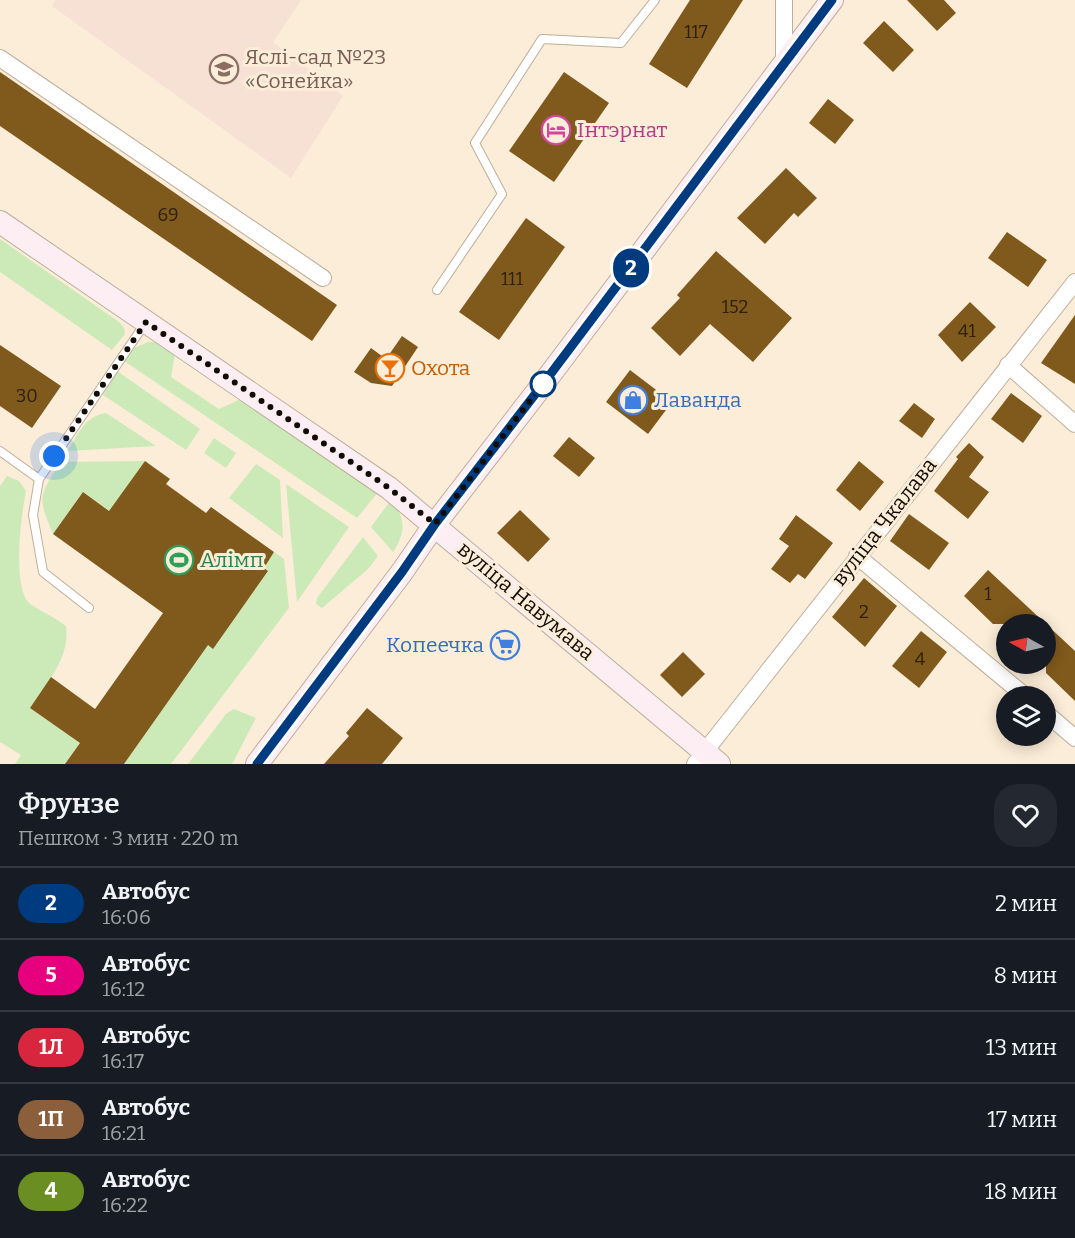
<!DOCTYPE html>
<html lang="ru">
<meta charset="utf-8">
<style>
:root{--surface:#171b24;--page:#242831;--text:#f1f3f6;--muted:#9ea1a6;--line:#363941}
body{margin:0;font-family:Bitter,serif;background:var(--page);color:var(--text);height:100vh;display:flex;flex-direction:column;font-size:22px;white-space:nowrap}
*{box-sizing:border-box;margin:0}
p{font-size:20px;color:var(--muted)}
.icon{flex:none;width:33px;height:33px;fill:none;stroke:currentColor;stroke-width:2;stroke-linecap:round;stroke-linejoin:round}
.map{position:relative;height:764px;overflow:hidden}
.drawer{display:flex;flex-direction:column;background:var(--surface);flex:1}
.drawer>*{flex:none}
.badge{padding:0 12px;border-radius:20px;font-size:21px;line-height:39px}
.needle{width:39px;rotate:278deg}
.buttons{position:absolute;left:996px;top:614px;display:grid;gap:12px}
.buttons a{display:grid;place-items:center;width:60px;height:60px;border-radius:50%;background:var(--surface);box-shadow:0 3px 15px #0003;font-size:30px}
.you{position:absolute;width:30px;height:30px;margin:-15px;border:4px solid #fff;border-radius:50%;background:#1a73e8;box-shadow:0 0 0 9px #1a73e833}
.map>.badge{position:absolute;translate:-50% -50%;box-shadow:0 0 0 3px #fff}
.round{display:grid;place-items:center;flex:none;width:63px;height:63px;border-radius:24px;background:var(--page)}
.summary{display:flex;align-items:center;justify-content:space-between;height:102px;padding:0 18px}
h1{font-size:28px;font-weight:600;line-height:45px}
ul{padding:0;list-style:none}
li{display:flex;align-items:center;gap:18px;height:72px;padding:0 18px;border-top:2px solid var(--line)}
li div{flex:1}
li b{display:block;font-size:22px}
li em{font-style:normal}
li .badge{min-width:66px;font-weight:700;text-align:center}
.map>svg:first-child{display:block}
.education{fill:#f7e0d4}
.green{fill:#cceab7}
.building{fill:#805a1d}
.lines{fill:none;stroke-linecap:round;stroke-linejoin:round}
.lane-casing{stroke:#bdae9b;stroke-width:10}
.street-casing{stroke:#bdae9b;stroke-width:18}
.secondary-casing{stroke:#bdae9b;stroke-width:24}
.lane{stroke:#fff;stroke-width:8}
.street{stroke:#fff;stroke-width:16}
.secondary{stroke:#fceef2;stroke-width:22}
.line-casing{stroke:#fff;stroke-width:14}
.line{stroke:#003b80;stroke-width:9}
.walk{stroke:#110c06;stroke-width:6;stroke-dasharray:0 10.8}
.stop-dot{fill:#fff;stroke:#003b80;stroke-width:3}
.labels{text-anchor:middle;dominant-baseline:central;stroke-width:6;stroke-linejoin:round;paint-order:stroke}
.number-label{font-size:18px;fill:#2d200c}
.education-label{font-size:21px;fill:#785e54;stroke:#fcedd8;text-anchor:start}
.hotel-label{font-size:21px;fill:#b23c85;stroke:#fcedd8;text-anchor:start}
.food-label{font-size:21px;fill:#c56008;stroke:#fcedd8;text-anchor:start}
.shop-label{font-size:21px;fill:#366cbe;stroke:#fcedd8;text-anchor:start}
.street-label{font-size:21px;fill:#110c06;stroke:#fcedd8}
.leisure-label{font-size:21px;fill:#27864d;stroke:#fcedd8;text-anchor:start}
</style>
<div class="map">
<svg width="1075" height="764" viewBox="0 0 1075 764">
<rect width="100%" height="100%" fill="#fcedd8"/>
<polygon class="education" points="55,0 301,0 273,42 343,96 291,178 52,6"/>
<g class="green">
<polygon points="0,239 119,322 124,328 125,334 112,350 0,272"/>
<polygon points="148,342 158,342 175,354 171,377 219,409 243,398 379,491 357,518 124,361 134,348"/>
<polygon points="117,371 200,429 186,450 103,395"/>
<path d="M 106,413 L 156,446 L 68,451 C 78,434 85,416 106,413 Z"/>
<polygon points="214,438 236,453 226,468 204,453"/>
<path d="M 145,461 L 109,511 L 83,492 L 53,534 C 37,496 39,496 61,462 Z"/>
<polygon points="256,464 280,480 283,538 229,498"/>
<path d="M 7,476 L 19,481 L 26,491 C 21,516 13,579 27,601 C 32,607 58,619 66,626 C 71,656 46,685 30,708 L 80,743 L 65,764 L 15,764 L 21,755 L 0,742 L 0,486 Z"/>
<polygon points="286,484 349,527 297,602"/>
<path d="M 391,500 C 406,518 406,533 393,552 L 371,527 Z"/>
<polygon points="363,537 378,556 368,569 322,608 316,604 317,598"/>
<polygon points="274,552 284,559 289,608 171,764 124,764 190,670 202,640 213,648 268,571 264,568"/>
<polygon points="234,709 256,718 232,764 188,764 226,714"/>
</g>
<g class="building">
<polygon points="690,0 743,0 687,88 649,64"/>
<polygon points="907,0 944,0 956,13 937,31"/>
<polygon points="884,21 914,50 893,72 863,43"/>
<polygon points="0,72 337,305 312,341 0,126"/>
<polygon points="564,72 609,103 554,182 509,151"/>
<polygon points="828,99 854,120 835,144 809,123"/>
<polygon points="786,168 817,198 798,217 794,213 765,244 737,218"/>
<polygon points="526,218 565,247 499,340 459,312"/>
<polygon points="1007,232 1047,260 1028,287 988,258"/>
<polygon points="716,251 792,318 753,362 710,324 680,356 651,328 680,298 677,295"/>
<polygon points="970,302 996,327 962,362 938,335"/>
<polygon points="1075,315 1075,384 1041,363"/>
<polygon points="402,336 418,347 392,386 371,383 354,372 371,348 386,359"/>
<polygon points="0,345 61,386 32,428 0,406"/>
<polygon points="630,370 672,402 648,434 606,402"/>
<polygon points="1011,393 1042,416 1023,443 991,419"/>
<polygon points="914,403 935,419 922,438 899,421"/>
<polygon points="569,437 595,458 579,477 553,456"/>
<polygon points="969,443 984,457 969,477 989,492 968,519 934,491 958,459 956,457"/>
<polygon points="145,461 170,479 166,484 188,500 206,513 211,507 274,552 264,568 268,571 213,649 208,645 124,764 65,764 80,743 30,708 51,677 95,709 163,613 53,534 83,492 109,511"/>
<polygon points="859,461 884,482 860,511 836,490"/>
<polygon points="520,510 550,539 528,562 497,533"/>
<polygon points="909,514 949,543 929,570 890,541"/>
<polygon points="796,515 833,543 805,579 798,574 790,583 771,569 789,546 779,539"/>
<polygon points="988,570 1075,651 1075,701 1046,673 1046,624 993,624 964,596"/>
<polygon points="864,578 897,606 865,647 832,617"/>
<polygon points="921,631 947,652 919,688 892,666"/>
<polygon points="683,652 705,674 682,697 660,675"/>
<polygon points="367,708 403,738 382,764 324,764 349,736 346,733"/>
</g>
<g class="lines">
<g class="lane-casing">
<g id="lane">
<polyline points="437,290 502,194 475,143 542,39 621,43 655,0"/>
<polyline points="0,451 39,479"/>
<polyline points="89,608 43,572 33,515 39,479 146,322"/>
</g>
</g>
<g class="street-casing">
<g id="street">
<polyline points="784,0 784,63"/>
<polyline points="0,58 323,278"/>
<polyline points="1008,365 1075,424"/>
<polyline points="857,556 1025,696"/>
<polyline points="1046,713 1075,738"/>
<polyline points="695,764 1075,282"/>
</g>
</g>
<g class="secondary-casing">
<g id="secondary">
<polyline points="0,222 389,488 719,764"/>
<polyline points="257,764 402,572 435,524 543,384 832,0"/>
</g>
</g>
<use href="#lane" class="lane"/>
<use href="#street" class="street"/>
<use href="#secondary" class="secondary"/>
</g>
<g class="lines">
<g class="line-casing">
<polyline id="line" points="257,764 402,572 435,524 543,384 832,0"/>
</g>
<use href="#line" class="line"/>
<polyline class="walk" points="54,456 146,322 389,488 435,524 543,384"/>
</g>
<defs>
<g id="school-ring" transform="scale(1.5)"><circle r="9.5" fill="#fcedd8" stroke="#8d6e63" stroke-width="1.5"/><path d="M0-5L7-2L0 1L-7-2ZM-4 1L0 2.5L4 1V4Q0 6-4 4Z" fill="#8d6e63"/></g>
<g id="hotel-ring" transform="scale(1.5)"><circle r="9.5" fill="#fcedd8" stroke="#d1479c" stroke-width="1.5"/><path d="M-6-4.5h1.5V1H6V5H4.5V3h-9V5H-6ZM-4 0a1.8 1.8 0 1 1 3.6 0ZM.5 0V-2.5h3Q6-2.5 6 0Z" fill="#d1479c"/></g>
<g id="bar-ring" transform="scale(1.5)"><circle r="9.5" fill="#fcedd8" stroke="#e8710a" stroke-width="1.5"/><path d="M-6-5H6L.8 .8V4.5H3.5V6h-7V4.5H-.8V.8Z" fill="#e8710a"/></g>
<g id="shop-ring" transform="scale(1.5)"><circle r="9.5" fill="#fcedd8" stroke="#3f7fe0" stroke-width="1.5"/><path d="M-5-2.5h2.3a2.7 3.5 0 0 1 5.4 0H5L5.5 6h-11ZM-1.5-2.5h3a1.5 2.3 0 0 0-3 0Z" fill="#3f7fe0"/></g>
<g id="stadium-ring" transform="scale(1.5)"><circle r="9.5" fill="#fcedd8" stroke="#2e9e5b" stroke-width="1.5"/><path d="M0-5a6.5 5 0 1 0 0 10a6.5 5 0 1 0 0-10ZM-3.5-1.8h7v3.6h-7Z" fill="#2e9e5b"/></g>
<g id="supermarket-ring" transform="scale(1.5)"><circle r="9.5" fill="#fcedd8" stroke="#3f7fe0" stroke-width="1.5"/><path d="M-6-5.5h2.5l.6 2H6L4.5 2H-2.5L-4.4-4H-6ZM-1.5 3.2a1.3 1.3 0 1 0 .1 0ZM3 3.2a1.3 1.3 0 1 0 .1 0Z" fill="#3f7fe0"/></g>
</defs>
<g fill-rule="evenodd">
<use href="#school-ring" x="224" y="69"/>
<use href="#hotel-ring" x="556" y="130"/>
<use href="#bar-ring" x="390" y="368"/>
<use href="#shop-ring" x="633" y="400"/>
<use href="#stadium-ring" x="179" y="560"/>
<use href="#supermarket-ring" x="505" y="645"/>
</g>
<circle class="stop-dot" cx="543" cy="384" r="12"/>
<g class="labels">
<g class="number-label">
<text x="696" y="32">117</text>
<text x="168" y="215">69</text>
<text x="512" y="279">111</text>
<text x="735" y="307">152</text>
<text x="967" y="331">41</text>
<text x="27" y="396">30</text>
<text x="988" y="594">1</text>
<text x="864" y="612">2</text>
<text x="920" y="659">4</text>
</g>
<g class="education-label">
<text x="245" y="57">Яслі-сад №23<tspan x="245" dy="24">«Сонейка»</tspan></text>
</g>
<g class="hotel-label">
<text x="577" y="130">Інтэрнат</text>
</g>
<g class="food-label">
<text x="411" y="368">Охота</text>
</g>
<g class="shop-label">
<text x="654" y="400">Лаванда</text>
<text x="484" y="645" text-anchor="end">Копеечка</text>
</g>
<g class="street-label">
<text transform="translate(884 522) rotate(-52)">вуліца Чкалава</text>
<text transform="translate(526 601) rotate(40)">вуліца Навумава</text>
</g>
<g class="leisure-label">
<text x="200" y="560">Алімп</text>
</g>
</g>
</svg>
<div class="buttons">
<a><svg class="needle" viewBox="-14 -14 28 28"><path d="M0-13l5 13h-10z" fill="#e53935"/><path d="M0 13l5-13h-10z" fill="#9ea1a6"/></svg></a>
<a><svg class="icon" aria-label="layers" viewBox="0 0 24 24"><path d="M12 4l9 5-9 5-9-5zM3 14l9 5 9-5"/></svg></a>
</div>
<div class="you" style="left:54px;top:456px"></div>
<b class="badge" style="left:631px;top:268px;background:#003b80;color:#fff">2</b>
</div>
<section class="drawer">
<div class="summary"><div><h1>Фрунзе</h1><p>Пешком · 3 мин · 220 m</p></div><a class="round"><svg class="icon" aria-label="heart" viewBox="0 0 24 24"><path d="M12 20l-8-8c-3-5 5-10 8-4 3-6 11-1 8 4z"/></svg></a></div>
<ul>
<li><span class="badge" style="background:#003b80;color:#fff">2</span><div><b>Автобус</b><p>16:06</p></div><em>2 мин</em></li>
<li><span class="badge" style="background:#e6007e;color:#fff">5</span><div><b>Автобус</b><p>16:12</p></div><em>8 мин</em></li>
<li><span class="badge" style="background:#d7263d;color:#fff">1Л</span><div><b>Автобус</b><p>16:17</p></div><em>13 мин</em></li>
<li><span class="badge" style="background:#8b5e3c;color:#fff">1П</span><div><b>Автобус</b><p>16:21</p></div><em>17 мин</em></li>
<li><span class="badge" style="background:#6b8e23;color:#fff">4</span><div><b>Автобус</b><p>16:22</p></div><em>18 мин</em></li>
</ul>
</section>
